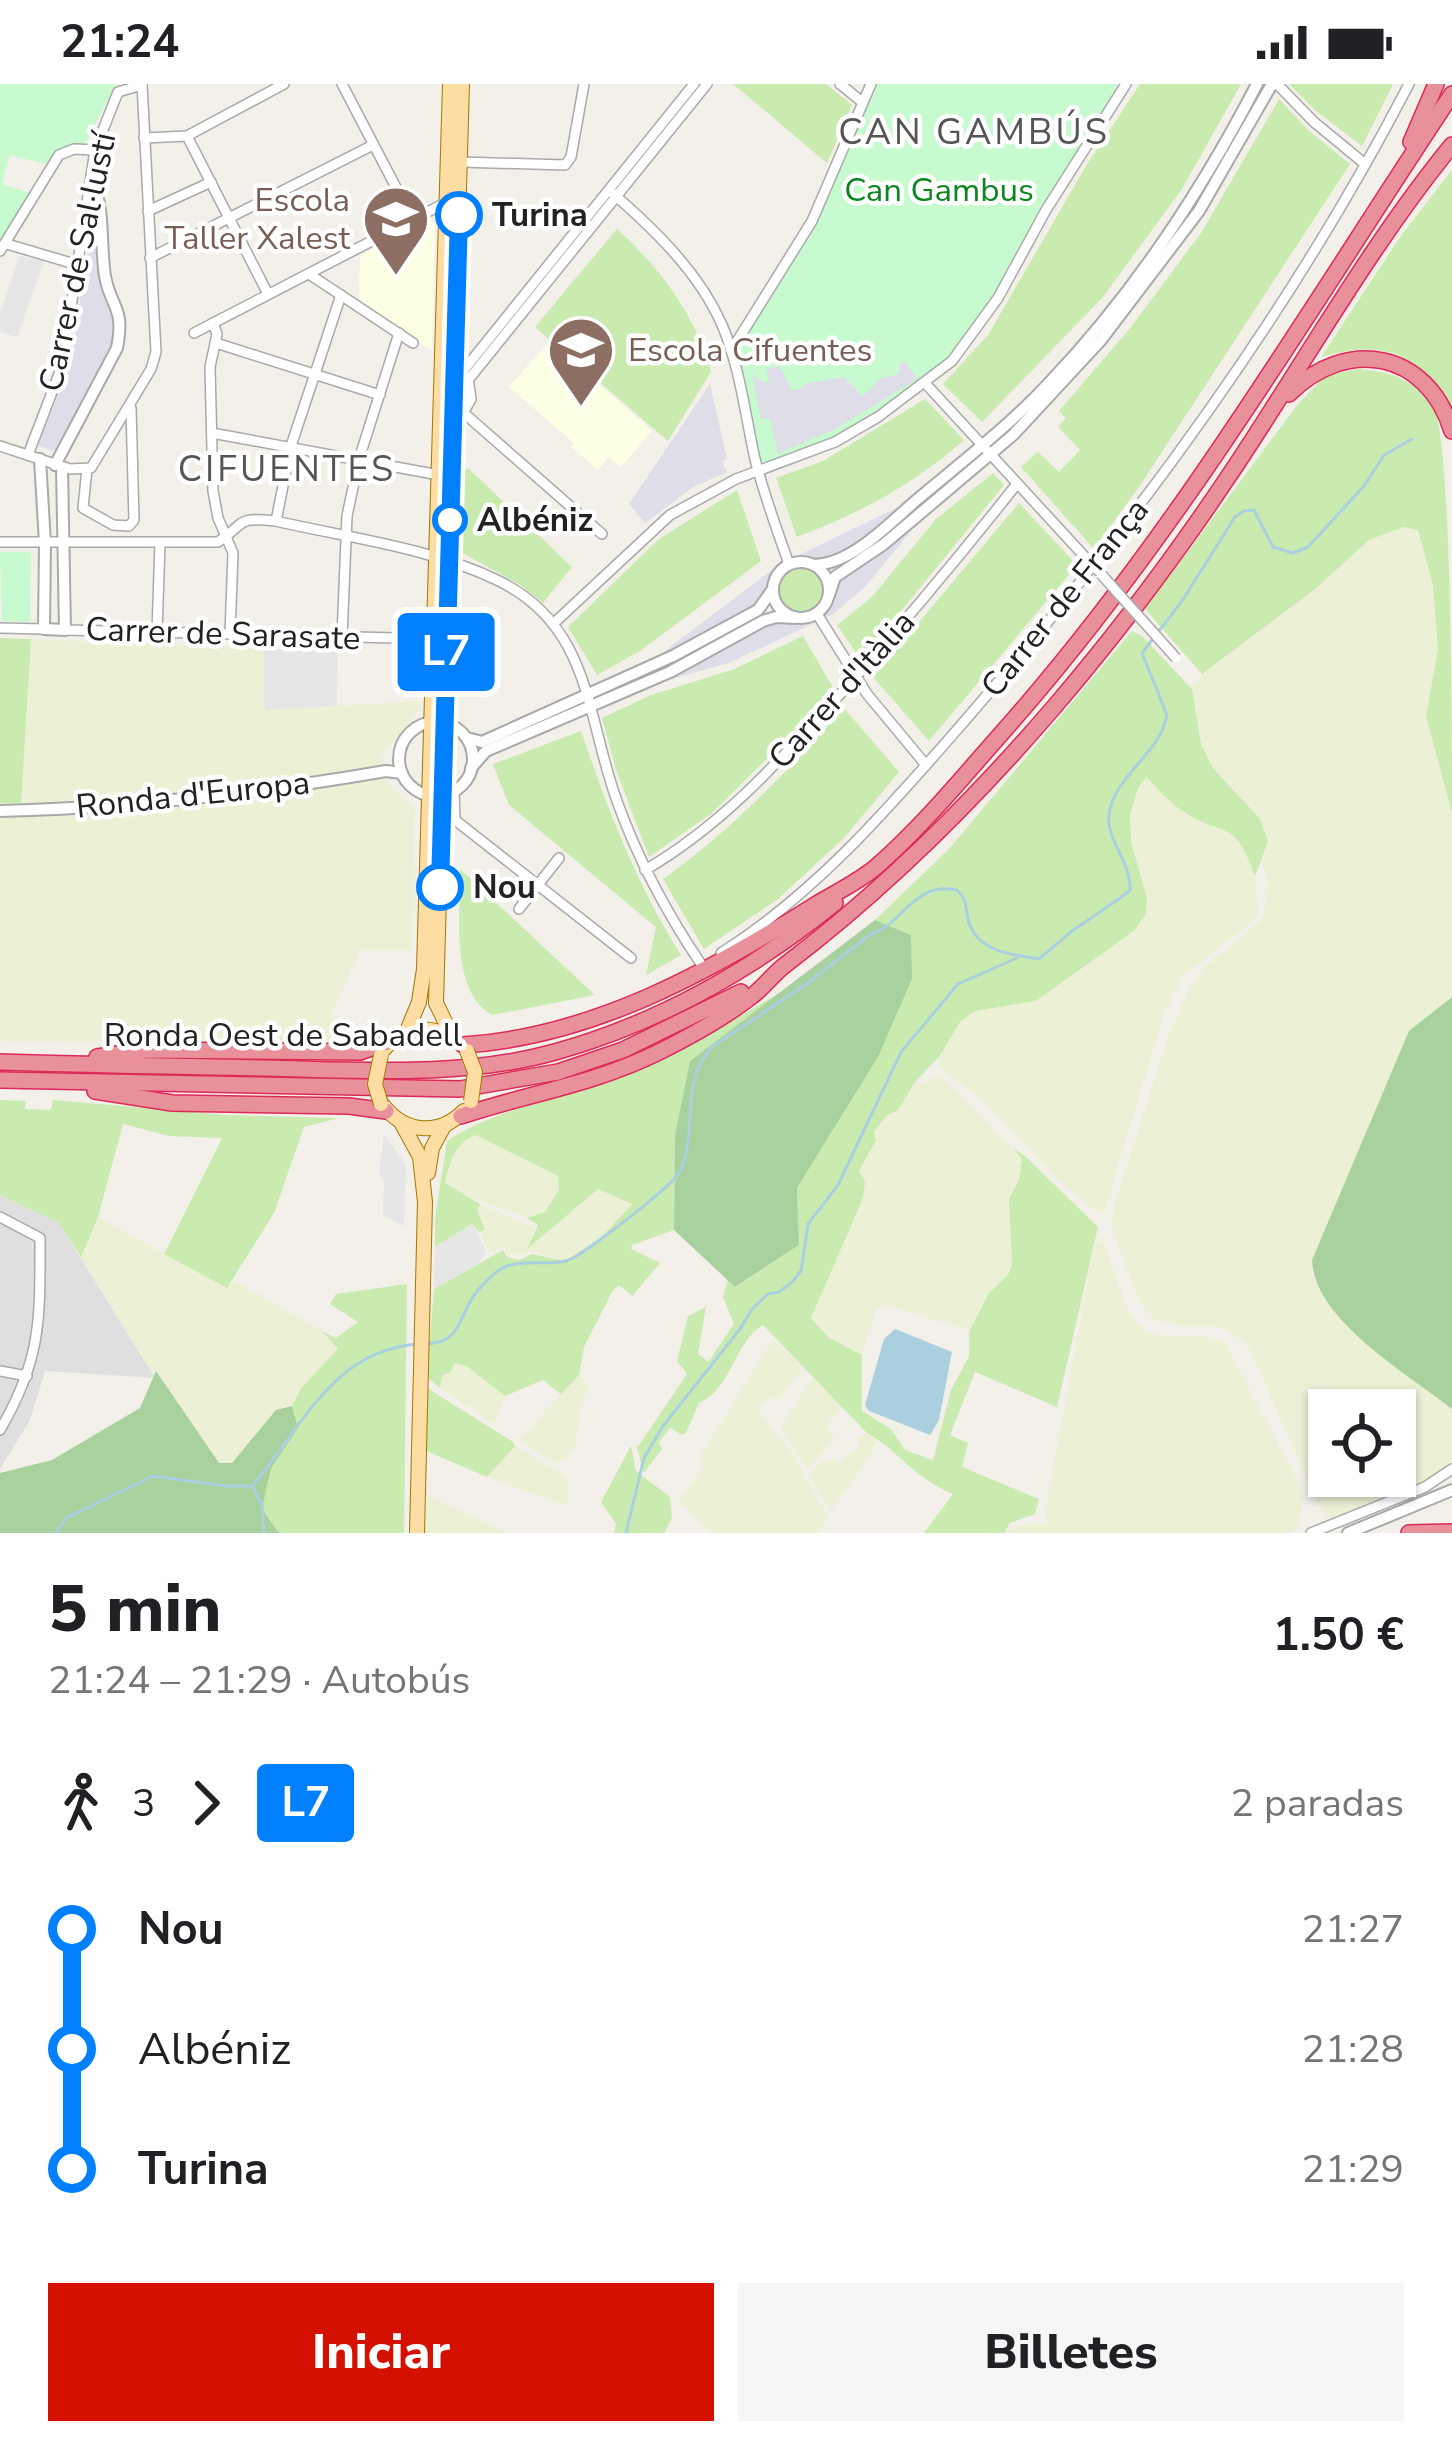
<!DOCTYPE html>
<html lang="es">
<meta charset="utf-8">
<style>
:root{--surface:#fff;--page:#f6f6f6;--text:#202124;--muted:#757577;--accent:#d41000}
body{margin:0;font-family:"Nunito Sans",sans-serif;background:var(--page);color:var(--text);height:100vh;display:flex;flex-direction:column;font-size:45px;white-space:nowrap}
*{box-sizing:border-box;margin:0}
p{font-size:39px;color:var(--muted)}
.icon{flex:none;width:66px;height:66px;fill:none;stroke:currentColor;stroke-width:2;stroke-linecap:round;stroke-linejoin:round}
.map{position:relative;height:1449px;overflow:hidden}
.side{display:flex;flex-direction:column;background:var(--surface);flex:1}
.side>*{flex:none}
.badge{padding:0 24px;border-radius:9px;font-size:42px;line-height:78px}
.tools{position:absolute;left:1308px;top:1305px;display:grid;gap:24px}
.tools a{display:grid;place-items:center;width:108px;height:108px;border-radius:0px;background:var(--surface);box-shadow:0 3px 9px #0004;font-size:60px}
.map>.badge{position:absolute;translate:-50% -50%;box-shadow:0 0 0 6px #fff}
.legs{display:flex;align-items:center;gap:18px;height:132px;padding:0 48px;font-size:39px}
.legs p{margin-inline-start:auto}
.summary{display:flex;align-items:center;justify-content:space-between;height:204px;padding:0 48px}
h1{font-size:66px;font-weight:800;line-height:90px}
.primary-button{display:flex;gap:24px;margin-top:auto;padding:24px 48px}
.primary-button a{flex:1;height:138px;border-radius:0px;background:var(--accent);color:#fff;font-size:48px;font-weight:800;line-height:138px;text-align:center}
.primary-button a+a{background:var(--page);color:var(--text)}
ul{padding:0 48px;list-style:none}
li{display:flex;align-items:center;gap:42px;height:120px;font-size:45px}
li i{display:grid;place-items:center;width:18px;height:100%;margin:0 15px;background:currentColor}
li i::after{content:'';width:30px;height:30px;margin:-15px;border:9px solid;border-radius:50%;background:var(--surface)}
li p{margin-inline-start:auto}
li:first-child i{background:linear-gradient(#0000 50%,currentColor 0)}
li:last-child i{background:linear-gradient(currentColor 50%,#0000 0)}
.status{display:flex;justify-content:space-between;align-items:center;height:84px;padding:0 60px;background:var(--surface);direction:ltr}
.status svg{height:33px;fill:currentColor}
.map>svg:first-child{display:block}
.residential{fill:#e0dfdf}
.education{fill:#fdffe5}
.farmland{fill:#ecf0d5;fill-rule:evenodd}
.grass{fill:#c9ebb0}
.forest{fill:#a9d19e}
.park{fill:#c8facf}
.parking{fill:#e6e6e6}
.plaza{fill:#dedde8}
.water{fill:#aacfdf}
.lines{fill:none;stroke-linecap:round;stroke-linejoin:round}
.stream{stroke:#aacfdf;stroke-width:3}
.minor-casing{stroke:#a9a9a9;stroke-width:12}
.tertiary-casing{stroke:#a9a9a9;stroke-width:14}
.primary-casing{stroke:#a07700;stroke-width:16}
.motorway-casing{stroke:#dd2959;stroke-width:18}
.minor{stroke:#fff;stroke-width:9}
.tertiary{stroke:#fff;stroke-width:10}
.primary{stroke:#fddda3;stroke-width:14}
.motorway{stroke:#e9919b;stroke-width:15}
.minor-bridge-casing{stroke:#a9a9a9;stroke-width:12;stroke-linecap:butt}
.primary-bridge-casing{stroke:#a07700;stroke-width:16;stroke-linecap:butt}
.minor-bridge{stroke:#fff;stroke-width:9}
.primary-bridge{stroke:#fddda3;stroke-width:14}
.line-1-casing{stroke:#fff;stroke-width:27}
.line-1{stroke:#0080fe;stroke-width:18}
.stop-1-dot{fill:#fff;stroke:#0080fe;stroke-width:6}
.labels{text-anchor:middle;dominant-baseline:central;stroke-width:9;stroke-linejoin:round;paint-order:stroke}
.park-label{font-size:33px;fill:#0b851e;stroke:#fff}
.education-label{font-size:33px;fill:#785e54;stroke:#fff;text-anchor:end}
.stop-label{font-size:33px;font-weight:bold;fill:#222;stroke:#fff;text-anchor:start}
.street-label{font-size:33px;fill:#222;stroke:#fff}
.neighbourhood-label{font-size:36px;letter-spacing:3px;fill:#555;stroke:#fff}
</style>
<div class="status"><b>21:24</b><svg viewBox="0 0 49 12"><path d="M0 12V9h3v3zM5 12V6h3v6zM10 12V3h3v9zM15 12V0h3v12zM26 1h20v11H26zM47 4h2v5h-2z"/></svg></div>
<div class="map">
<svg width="1452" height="1449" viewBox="0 0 1452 1449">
<rect width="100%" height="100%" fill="#f2f0e9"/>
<polygon class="residential" points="0,1111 59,1139 155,1294 45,1287 30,1336 0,1385"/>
<g class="education">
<polygon points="423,138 435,139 432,267 359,216 360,172"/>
<polygon points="550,256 652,347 621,383 609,373 598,386 571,363 574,359 509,303"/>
</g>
<g class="farmland">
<path d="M 1403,443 L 1418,446 L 1433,501 L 1438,565 L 1426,632 L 1452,729 L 1452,913 L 1409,947 L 1312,1176 L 1312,1192 L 1356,1249 L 1452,1325 L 1452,1379 L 1423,1399 L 1334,1433 L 1325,1430 L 1318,1419 L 1248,1261 L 1223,1243 L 1179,1242 L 1154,1235 L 1139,1217 L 1112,1143 L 1114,1121 L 1170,948 L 1190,904 L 1205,883 L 1263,835 L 1268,801 L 1262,779 L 1268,758 L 1238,709 L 1213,684 L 1201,660 L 1192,605 L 1202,590 L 1314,506 L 1369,456 ZM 1329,1326 L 1395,1326 L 1395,1392 L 1329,1392 Z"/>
<polygon points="31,555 263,564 266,626 419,617 419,626 381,673 386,698 415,724 412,866 361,866 329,933 376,953 365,960 0,957 0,719 21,718"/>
<polygon points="1146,692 1182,727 1230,746 1243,758 1255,792 1258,832 1184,891 1164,930 1104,1128 1095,1126 1069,1106 980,1014 939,984 939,973 960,938 975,927 1036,917 1134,847 1146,830 1147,814 1131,758 1130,731 1138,704"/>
<polygon points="940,991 1023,1075 1019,1096 1009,1116 1012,1180 1008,1191 989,1209 973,1247 885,1221 876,1225 862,1271 829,1254 811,1234 863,1114 859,1087 875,1056 874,1049 886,1031 898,1025 914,999 923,999"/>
<polygon points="475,1051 558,1092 559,1106 545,1128 527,1134 461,1110 445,1099 450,1075 463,1057"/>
<polygon points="598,1104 633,1119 594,1161 564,1177 528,1166 527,1170 507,1171 504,1162 489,1169 481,1150 486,1148 477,1125 480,1120 534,1144 527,1165"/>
<polygon points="98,1133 226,1204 234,1196 322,1247 339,1265 302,1303 292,1322 276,1326 232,1379 218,1379 156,1288 154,1292 81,1173"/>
<polygon points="1103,1156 1127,1225 1137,1240 1150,1249 1168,1253 1197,1251 1225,1258 1299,1400 1303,1413 1300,1435 1292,1449 1007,1449 1018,1441 1049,1439 1045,1429 1094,1163"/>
<polygon points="773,1255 803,1283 779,1316 771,1313 757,1324 793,1371 828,1433 818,1449 712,1449 679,1418 705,1381 700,1373"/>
<polygon points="454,1279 468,1283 505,1312 494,1340 440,1304 442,1290"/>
<polygon points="579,1291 589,1302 582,1318 575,1361 566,1375 554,1379 519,1356"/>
<polygon points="813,1293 842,1322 826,1342 835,1355 807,1385 781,1344"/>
<polygon points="866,1348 877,1355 873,1366 831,1427 813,1400 810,1386 831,1374 839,1379 860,1361 857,1356"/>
<polygon points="515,1362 561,1389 569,1401 568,1422 487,1393"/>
<polygon points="427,1411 507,1449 425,1449"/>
</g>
<g class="grass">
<polygon points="733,0 826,0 852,21 827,79"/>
<polygon points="1140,0 1241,0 1182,105 1103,213 982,338 943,300 988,251 1086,82"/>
<polygon points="1289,0 1393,0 1362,62 1316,27"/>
<polygon points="1279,15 1308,46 1350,80 1139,403 1094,465 1021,383 1038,368 1059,388 1080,366 1058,343 1066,334 1059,327 1131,243 1201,149"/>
<path d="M 1452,86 L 1452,330 C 1422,270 1386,254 1321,273 L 1403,149 Z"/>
<path d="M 617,145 C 659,183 692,227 710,282 L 711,288 L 668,357 L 535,243 Z"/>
<path d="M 1358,285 C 1392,288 1415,295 1435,325 C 1452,373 1452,656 1452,729 L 1426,632 L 1438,565 L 1433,501 L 1418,446 L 1403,443 L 1369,456 L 1314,506 L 1202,590 L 1145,525 L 1298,320 L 1325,292 Z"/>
<path d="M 925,315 L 964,356 C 913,401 860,429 797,453 L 776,394 L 823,377 Z"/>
<polygon points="461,385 469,385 572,483 543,519 522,502 459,467"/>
<polygon points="993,389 1004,401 861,576 837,541 872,513 935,436"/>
<polygon points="737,406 761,477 640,567 597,591 568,543 659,455"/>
<polygon points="1019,419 1077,481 929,657 873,593"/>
<circle cx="801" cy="506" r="25"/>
<path d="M 1132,547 L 1142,552 L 1192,605 L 1201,660 L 1213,684 L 1260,735 L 1268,758 L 1255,792 C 1234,732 1225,755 1181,726 C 1168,717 1156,703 1146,693 L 1138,704 L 1130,731 L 1131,758 L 1147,814 L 1146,830 L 1134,847 L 1036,917 L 975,927 L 960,938 L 939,973 L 914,999 L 898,1026 L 886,1032 L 874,1048 L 876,1056 L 859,1087 L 865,1098 L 863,1114 L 811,1234 L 829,1254 L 862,1271 L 862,1327 L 891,1345 L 905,1366 L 933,1376 L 951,1306 L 969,1272 L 969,1248 L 989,1209 L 1008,1191 L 1012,1181 L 1009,1115 L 1019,1096 L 1022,1076 L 1013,1064 L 1025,1072 L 1098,1143 L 1057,1323 L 975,1288 L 950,1351 L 968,1359 L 962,1383 L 1039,1415 L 1035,1430 L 1010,1439 L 1004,1449 L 924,1449 L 953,1410 C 914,1394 901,1369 866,1348 L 763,1241 C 734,1258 731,1306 699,1319 L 686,1349 L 682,1351 L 670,1344 L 659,1358 L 662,1365 L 644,1389 L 637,1364 L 687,1290 L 677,1277 L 688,1232 L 706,1223 L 698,1270 L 708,1278 L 734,1240 L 723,1213 L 728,1196 L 736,1203 L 799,1161 L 797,1104 L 878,973 L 911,851 L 875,836 L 949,765 Z"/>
<polygon points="803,552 835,607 712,729 649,773 616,686 602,634 651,611 732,586"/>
<polygon points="0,554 31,555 21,719 0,719"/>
<path d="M 844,624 L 899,688 L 845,753 L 778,815 L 704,865 L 663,795 C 733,745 786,689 844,624 Z"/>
<path d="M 581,647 C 608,726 636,799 681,871 L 646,891 L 656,843 L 509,721 L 493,680 Z"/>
<path d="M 460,785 L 595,911 L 492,931 C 449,907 461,828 460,785 Z"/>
<path d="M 781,908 L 690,977 L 675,1050 L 674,1146 L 632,1161 L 631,1165 L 660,1179 L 632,1212 L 619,1201 L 612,1208 L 584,1263 L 579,1291 L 561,1310 L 543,1296 L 505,1312 L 468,1283 L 455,1279 L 449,1289 L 442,1291 L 440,1304 L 427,1293 L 434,1205 L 503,1166 L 507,1173 L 519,1176 L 532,1170 L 565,1177 L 594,1161 L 632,1120 L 598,1105 L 527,1165 L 538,1141 L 527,1134 L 545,1128 L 559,1106 L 558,1092 L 475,1051 C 454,1061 450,1077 445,1099 L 480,1120 L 477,1126 L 485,1146 L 479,1148 L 472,1140 L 435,1163 L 435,1134 L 447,1057 C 499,1022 565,1016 623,993 C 679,970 729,938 781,908 Z"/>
<polygon points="0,1016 26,1017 25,1025 51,1026 53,1016 227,1031 339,1034 304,1043 274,1129 227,1204 164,1170 222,1054 169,1052 123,1040 98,1133 81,1173 59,1139 0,1111"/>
<polygon points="407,1200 404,1449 279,1449 262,1425 271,1385 298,1344 292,1322 302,1303 338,1265 322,1247 336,1254 358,1238 330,1220 336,1210"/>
<polygon points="427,1304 513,1358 515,1362 487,1393 424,1366"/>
<polygon points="631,1362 636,1387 670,1413 672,1434 664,1449 614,1449 616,1440 601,1418"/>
</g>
<g class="forest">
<polygon points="875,836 911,851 912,895 878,973 797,1104 799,1161 735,1203 674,1146 675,1050 690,977"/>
<path d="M 1452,913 L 1452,1325 C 1408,1290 1314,1236 1312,1176 L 1409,947 Z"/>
<polygon points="156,1287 219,1379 232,1379 276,1326 292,1322 298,1344 271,1385 262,1425 279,1449 0,1449 0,1389 52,1376 140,1324"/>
</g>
<g class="park">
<polygon points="0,0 116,0 86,58 53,82 10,71 2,100 33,110 0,167"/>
<polygon points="871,0 1126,0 998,214 952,277 835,358 759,387 731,267 790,177"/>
<polygon points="0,468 31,468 30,538 2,537"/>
</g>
<g class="parking">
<polygon points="19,172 44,177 17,253 0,248 0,231"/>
<polygon points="263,564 338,567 337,622 265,626"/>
<polygon points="384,1050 406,1081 404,1142 383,1131 384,1096 379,1089"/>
<polygon points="473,1140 486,1168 479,1179 434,1205 435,1163"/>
</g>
<g class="plaza">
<polygon points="93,132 96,132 117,245 98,292 59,364 52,367 38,361 65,294 73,261"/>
<polygon points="904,276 917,295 837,344 778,370 770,334 761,335 752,291 765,299 769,296 766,285 780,282 792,307 803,304 804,300 844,293 863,312 881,294 899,290 899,283"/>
<polygon points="710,300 727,375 722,378 727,388 693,403 645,439 629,420"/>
<polygon points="922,412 836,478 789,480 780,488 768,515 633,591 780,480"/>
<polygon points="931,423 864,504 833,530 729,579 631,606 776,533 808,534 817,530 827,518 835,493"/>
</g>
<polygon class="water" points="895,1245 952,1268 939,1336 930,1351 869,1327 865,1321 884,1255"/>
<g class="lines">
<g class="stream">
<path d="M 428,1260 C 457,1258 458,1240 470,1218 C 475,1208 492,1190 501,1185 C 519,1174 547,1182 566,1177 C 581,1173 677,1099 681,1086 C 698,1045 679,999 712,963 L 805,901 L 871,850 C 905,839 913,797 957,806 C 970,818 964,828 970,842 C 982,869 1015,871 1039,875 L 1072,847 L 1123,812 L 1130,806 C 1131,777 1106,756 1109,732 C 1113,691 1160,671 1167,631 L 1142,569 L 1182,517 L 1235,433 L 1244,427 L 1254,426 L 1273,463 L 1293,469 L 1308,463 L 1364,402 L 1384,371 L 1412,355"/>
<polyline points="56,1449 66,1434 153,1392 226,1402 252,1402"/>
<path d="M 264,1449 L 262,1421 L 252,1402 C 302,1344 333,1265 419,1260"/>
<polyline points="626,1449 644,1374 663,1342 740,1245 752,1225 768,1210 779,1208 792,1198 801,1187 808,1140 838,1101 901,968 958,900 1017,874"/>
</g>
<g class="minor-casing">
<g id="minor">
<polyline points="342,0 413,136"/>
<polyline points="840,0 861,17"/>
<polyline points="1277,0 1314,38 1365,80"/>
<polyline points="187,52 268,210"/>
<polyline points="144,54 187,52 284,0"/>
<polyline points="460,78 565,81 571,73 584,0"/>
<path d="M 610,107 C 653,144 699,188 722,241 C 740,283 745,330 755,375 C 764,411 777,446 789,480"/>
<polyline points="148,127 211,98"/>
<polyline points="7,160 78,181"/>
<polyline points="0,167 59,71 74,65 95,66"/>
<polyline points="150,174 373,61"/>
<polyline points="309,190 413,259"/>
<polyline points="213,239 217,250 210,283 213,407 218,434 233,469 230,550"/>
<polyline points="194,249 447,118"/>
<polyline points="216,259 380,311"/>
<polyline points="731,267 812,137 871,0"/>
<polyline points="463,287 694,0"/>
<polyline points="469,295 707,0"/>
<polyline points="925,299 1097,486"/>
<polyline points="465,330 602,450"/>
<polyline points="461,333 471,315 468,294"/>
<polyline points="212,349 439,391"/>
<polyline points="0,362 70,385 91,384 151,285 156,268 142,0"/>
<polyline points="28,371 62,282 95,66 118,8 142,1"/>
<polyline points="87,385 83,424 113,441 129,442 134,436 131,324"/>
<polyline points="276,437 291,362 341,211"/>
<path d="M 0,458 L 218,458 C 248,438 234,433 276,437 C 349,454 432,464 499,497 C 592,543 586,633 617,717 C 638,776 666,828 701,880"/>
<polyline points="817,530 867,610 926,681"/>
<polyline points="553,540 670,431 736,395 835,358 878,333 952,277 998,214 1046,126 1126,0"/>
<polyline points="0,544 44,545"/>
<polyline points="65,546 438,555"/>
<polyline points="157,548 160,459"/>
<polyline points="342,553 347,432 359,375 399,249"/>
<polyline points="454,708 455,736"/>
<polyline points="442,732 455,736 631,874"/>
<path d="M 645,786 C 724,740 782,674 843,607 C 903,540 960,472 1016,401"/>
<polyline points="519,825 559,774"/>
<path d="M 721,869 C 818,808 894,718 969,632 C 1136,438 1291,228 1409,0"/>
<path d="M 0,1133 L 40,1154 C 40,1235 42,1274 0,1346"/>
<polyline points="0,1287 27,1292"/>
<polyline points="1311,1449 1425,1403 1452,1385"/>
</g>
</g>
<g class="tertiary-casing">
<g id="tertiary">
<polyline points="40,375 45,459 44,545 65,546 62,383"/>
<path d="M 55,381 L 117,264 C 125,222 111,225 105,192 C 100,159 105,129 93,98"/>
<circle cx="801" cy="506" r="28"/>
<path d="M 814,481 C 853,480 890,438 919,414 C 963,377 1010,341 1049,299 C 1133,211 1201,108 1257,0"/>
<polyline points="829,511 835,493 884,460 1013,351 1101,256 1199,127 1272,0"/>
<circle cx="436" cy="675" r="37"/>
<polyline points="467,654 482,658 673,572 758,526 773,505"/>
<polyline points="471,684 486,667 670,588 763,537 776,533 795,534"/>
<path d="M 0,727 C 130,724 258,709 386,687 L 402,689"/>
<polyline points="1348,1449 1452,1406"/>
</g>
</g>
<g class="primary-casing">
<g id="primary">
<polyline points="407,947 419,918 424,885 450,0"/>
<polyline points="452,952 436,919 462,0"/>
<path d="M 384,965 C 402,944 424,941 450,951"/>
<path d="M 382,1020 C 404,1049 438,1053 464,1027"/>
<polyline points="402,1040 420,1073 425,1118 417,1449"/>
<polyline points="428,1089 432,1064 444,1042"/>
</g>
</g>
<g class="motorway-casing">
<g id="motorway">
<polyline points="1411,58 1436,0"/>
<path d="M 1289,310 C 1346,253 1427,266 1452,347"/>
<path d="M 463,961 C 591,953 708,889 815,821 C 835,809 858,798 876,783 C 922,743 961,695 1001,650 C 1176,453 1307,228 1452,10"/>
<polyline points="97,973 146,966 360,968 391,957"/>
<path d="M 0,978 C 88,981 176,982 265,984 C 360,986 462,994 555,968 C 659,939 752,886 835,819"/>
<polyline points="0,996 460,1005 558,988 623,966 741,908"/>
<polyline points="95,1007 172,1019 349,1022 386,1027"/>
<path d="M 461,1032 C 530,1009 592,1001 659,968 C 691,952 724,934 752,912 C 764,903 773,890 785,881 C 978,734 1144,529 1273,324 C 1330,235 1385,143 1452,61"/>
<polyline points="1409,1449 1452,1448"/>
</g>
</g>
<use href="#minor" class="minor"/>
<use href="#tertiary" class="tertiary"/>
<use href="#primary" class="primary"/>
<use href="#motorway" class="motorway"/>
<g class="minor-bridge-casing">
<polyline id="minor-bridge" points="1101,490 1176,574"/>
</g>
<g class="primary-bridge-casing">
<g id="primary-bridge">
<polyline points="467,967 475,988 471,1017"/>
<polyline points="381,971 375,1000 381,1020"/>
</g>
</g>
<use href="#minor-bridge" class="minor-bridge"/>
<use href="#primary-bridge" class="primary-bridge"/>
</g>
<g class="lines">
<g class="line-1-casing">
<polyline id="line-1" points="440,803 459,131"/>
</g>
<use href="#line-1" class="line-1"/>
</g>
<defs>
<g id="school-pin" transform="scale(3.45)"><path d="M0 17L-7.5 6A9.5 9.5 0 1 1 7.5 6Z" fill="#8d6e63" stroke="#fff"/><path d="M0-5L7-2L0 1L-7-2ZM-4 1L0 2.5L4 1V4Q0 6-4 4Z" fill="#fff"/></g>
</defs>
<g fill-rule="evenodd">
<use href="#school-pin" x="396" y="135"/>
<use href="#school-pin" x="581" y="266"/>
</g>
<g class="stop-1-dot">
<circle cx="459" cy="131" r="21"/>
<circle cx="450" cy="436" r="15"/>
<circle cx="440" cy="803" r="21"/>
</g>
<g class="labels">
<g class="park-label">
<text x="939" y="106">Can Gambus</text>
</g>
<g class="education-label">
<text x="350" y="116">Escola<tspan x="350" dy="38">Taller Xalest</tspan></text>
<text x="628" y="266" text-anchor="start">Escola Cifuentes</text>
</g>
<g class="stop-label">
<text x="492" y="131">Turina</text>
<text x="477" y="436">Albéniz</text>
<text x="473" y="803">Nou</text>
</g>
<g class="street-label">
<text transform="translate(78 178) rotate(-78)">Carrer de Sal·lustí</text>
<text transform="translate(1065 514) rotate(-51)">Carrer de França</text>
<text transform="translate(223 550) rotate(2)">Carrer de Sarasate</text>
<text transform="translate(842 606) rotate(-48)">Carrer d'Itàlia</text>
<text transform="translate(193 711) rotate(-6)">Ronda d'Europa</text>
<text x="283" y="951">Ronda Oest de Sabadell</text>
</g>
<g class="neighbourhood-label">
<text x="974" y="48">CAN GAMBÚS</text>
<text x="287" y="385">CIFUENTES</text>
</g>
</g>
</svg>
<div class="tools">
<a><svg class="icon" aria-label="locate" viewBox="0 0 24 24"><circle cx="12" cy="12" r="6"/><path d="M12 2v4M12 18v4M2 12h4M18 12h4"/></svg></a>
</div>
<b class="badge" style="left:446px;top:568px;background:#0080fe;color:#fff">L7</b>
</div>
<section class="side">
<div class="summary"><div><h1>5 min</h1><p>21:24 – 21:29 · Autobús</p></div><b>1.50 €</b></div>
<div class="legs"><svg class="icon" aria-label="walk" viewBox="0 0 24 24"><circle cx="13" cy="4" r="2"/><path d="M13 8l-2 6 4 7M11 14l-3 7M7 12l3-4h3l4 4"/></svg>3<svg class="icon" aria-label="forward" viewBox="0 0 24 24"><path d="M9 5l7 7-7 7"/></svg><b class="badge" style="background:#0080fe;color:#fff">L7</b><p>2 paradas</p></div>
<ul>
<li><i style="color:#0080fe"></i><b>Nou</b><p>21:27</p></li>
<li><i style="color:#0080fe"></i><span>Albéniz</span><p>21:28</p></li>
<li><i style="color:#0080fe"></i><b>Turina</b><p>21:29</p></li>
</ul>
<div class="primary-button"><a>Iniciar</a><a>Billetes</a></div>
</section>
